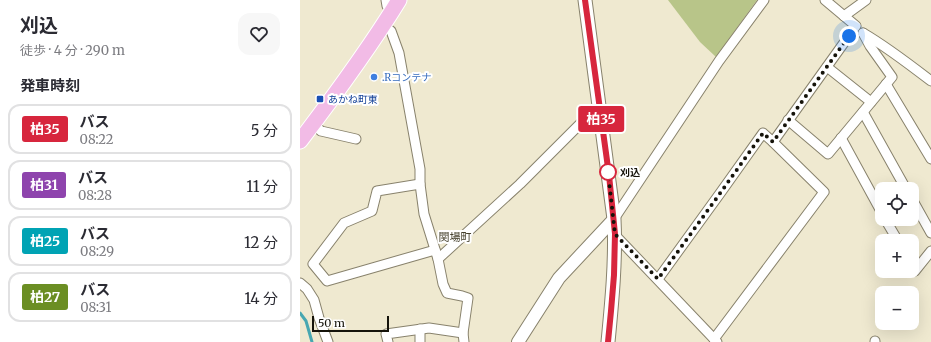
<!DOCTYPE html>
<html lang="ja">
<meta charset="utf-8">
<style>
:root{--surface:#fff;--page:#f7f7f7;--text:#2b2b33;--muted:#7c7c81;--line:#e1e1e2}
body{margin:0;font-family:Merriweather,"Noto Sans JP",serif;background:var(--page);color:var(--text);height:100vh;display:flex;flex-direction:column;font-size:15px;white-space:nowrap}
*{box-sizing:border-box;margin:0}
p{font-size:13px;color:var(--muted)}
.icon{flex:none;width:22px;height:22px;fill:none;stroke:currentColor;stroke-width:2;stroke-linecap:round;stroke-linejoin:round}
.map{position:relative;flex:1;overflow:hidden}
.panel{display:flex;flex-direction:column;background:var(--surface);width:300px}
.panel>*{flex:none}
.badge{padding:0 8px;border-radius:3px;font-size:14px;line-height:26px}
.controls{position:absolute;left:575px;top:182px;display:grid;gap:8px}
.controls a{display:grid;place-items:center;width:44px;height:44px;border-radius:8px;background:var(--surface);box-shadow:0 4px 16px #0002;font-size:20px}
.scale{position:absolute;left:12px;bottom:10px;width:77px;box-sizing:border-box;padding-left:4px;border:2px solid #15130a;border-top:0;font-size:11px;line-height:14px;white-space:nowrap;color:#15130a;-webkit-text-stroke:3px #fff;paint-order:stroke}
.you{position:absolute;width:20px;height:20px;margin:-10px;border:3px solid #fff;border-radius:50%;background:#1a73e8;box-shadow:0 0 0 6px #1a73e833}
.map>.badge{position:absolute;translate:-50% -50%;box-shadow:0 0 0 2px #fff}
h2{padding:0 20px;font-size:15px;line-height:36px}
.round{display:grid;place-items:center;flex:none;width:42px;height:42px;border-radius:12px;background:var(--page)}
.overview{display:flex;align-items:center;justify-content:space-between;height:68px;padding:0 20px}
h1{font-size:19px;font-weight:700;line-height:30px}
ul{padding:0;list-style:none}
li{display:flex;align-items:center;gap:12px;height:50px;margin:0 8px 6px;padding:0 12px;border:2px solid var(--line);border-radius:12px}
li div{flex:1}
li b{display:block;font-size:15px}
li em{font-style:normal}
li .badge{min-width:44px;font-weight:700;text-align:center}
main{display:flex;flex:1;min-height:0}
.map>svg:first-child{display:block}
.green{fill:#b8c589}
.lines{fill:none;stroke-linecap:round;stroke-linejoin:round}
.stream{stroke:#47a7b1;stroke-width:3}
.minor-casing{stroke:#88826c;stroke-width:11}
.tertiary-casing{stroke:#88826c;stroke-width:14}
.secondary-casing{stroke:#88826c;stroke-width:15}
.primary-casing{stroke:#fff;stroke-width:17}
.minor{stroke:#fff;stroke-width:9}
.tertiary{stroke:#fff;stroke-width:12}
.secondary{stroke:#fff;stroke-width:13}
.primary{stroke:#f2bbe6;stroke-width:15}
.line-casing{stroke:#fff;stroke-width:9}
.line{stroke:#d7263d;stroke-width:6}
.walk{stroke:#15130a;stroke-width:4;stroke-dasharray:0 7.2}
.shop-dot{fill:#3f7fe0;stroke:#fff;stroke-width:1.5}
.transit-dot{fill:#1a4fb4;stroke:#fff;stroke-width:1.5}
.stop-dot{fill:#fff;stroke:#d7263d;stroke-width:2}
.labels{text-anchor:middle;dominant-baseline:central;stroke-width:4;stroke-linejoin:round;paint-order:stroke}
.shop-label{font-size:10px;fill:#366cbe;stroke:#fff;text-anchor:start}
.transit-label{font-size:10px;fill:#164399;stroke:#fff;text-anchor:start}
.stop-label{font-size:10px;font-weight:bold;fill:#15130a;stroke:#fff;text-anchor:start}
.neighbourhood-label{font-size:11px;fill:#45402c;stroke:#fff}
</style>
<main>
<section class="panel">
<div class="overview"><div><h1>刈込</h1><p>徒歩 · 4 分 · 290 m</p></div><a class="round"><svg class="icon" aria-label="heart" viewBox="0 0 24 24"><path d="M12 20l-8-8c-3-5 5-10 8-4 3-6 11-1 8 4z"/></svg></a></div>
<h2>発車時刻</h2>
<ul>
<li><span class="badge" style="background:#d7263d;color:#fff">柏35</span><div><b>バス</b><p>08:22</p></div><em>5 分</em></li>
<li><span class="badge" style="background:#8e44ad;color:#fff">柏31</span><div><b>バス</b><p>08:28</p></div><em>11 分</em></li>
<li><span class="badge" style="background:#00a3b4;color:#fff">柏25</span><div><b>バス</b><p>08:29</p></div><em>12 分</em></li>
<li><span class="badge" style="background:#6b8e23;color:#fff">柏27</span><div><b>バス</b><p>08:31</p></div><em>14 分</em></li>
</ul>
</section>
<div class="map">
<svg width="631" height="342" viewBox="0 0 631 342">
<rect width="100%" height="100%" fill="#efe9d0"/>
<polygon class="green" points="368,0 457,0 416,57 400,42"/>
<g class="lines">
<polyline class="stream" points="0,313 6,321 12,342"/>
<g class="minor-casing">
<g id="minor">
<polyline points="86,0 87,6 93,10"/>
<polyline points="544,16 566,0"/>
<polyline points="83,25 91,31 99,53 120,169 120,184 124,214 138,259 143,284 147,293 162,296 168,298 163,333 164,342"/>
<path d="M 563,33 C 587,47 609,64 631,81"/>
<polyline points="527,67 571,102"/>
<polyline points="586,84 631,159"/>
<polyline points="563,112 606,189"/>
<polyline points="488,120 528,154 592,77 570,46 563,33"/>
<polyline points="13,124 21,131 56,139"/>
<polyline points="541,138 582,213"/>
<polyline points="120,184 77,191 72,211 44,223 13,264 27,281 135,250"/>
<polyline points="612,199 631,233"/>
<polyline points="314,219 419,61 464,0"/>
<polyline points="585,219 598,241"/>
<polyline points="315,235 417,342"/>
<polyline points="138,259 220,184 299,105"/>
<polyline points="612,267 615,271 631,251"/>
<polyline points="358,279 421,192 463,133 473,142 556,26 525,0"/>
<polyline points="0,283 7,289 14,300 19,318 28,342"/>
<polyline points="120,329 120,342"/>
<polyline points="414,339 524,192 473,142"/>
<polyline points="88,342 86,334 129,328 163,333"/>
<polyline points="575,342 575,341"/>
</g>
</g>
<g class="tertiary-casing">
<polyline id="tertiary" points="218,342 259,278 314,219"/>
</g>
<g class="secondary-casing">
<path id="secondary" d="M 285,0 L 314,219 C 316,260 312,301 308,342"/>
</g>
<g class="primary-casing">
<path id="primary" d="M 0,141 C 35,95 69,49 99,0"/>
</g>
<use href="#minor" class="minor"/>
<use href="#tertiary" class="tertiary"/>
<use href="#secondary" class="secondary"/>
<use href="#primary" class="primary"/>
</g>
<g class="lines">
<g class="line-casing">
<polyline id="line" points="285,0 309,175 315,234 314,275 311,311 308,342"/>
</g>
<use href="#line" class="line"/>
<polyline class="walk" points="308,172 315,234 358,279 421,192 463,133 473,142 549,36"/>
</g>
<circle class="shop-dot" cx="74" cy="77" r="4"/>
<rect class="transit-dot" x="16" y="95" width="8" height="8" rx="2"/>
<circle class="stop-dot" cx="308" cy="172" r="8"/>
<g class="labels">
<g class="shop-label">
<text x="82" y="77">.Rコンテナ</text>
</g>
<g class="transit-label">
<text x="28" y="99">あかね町東</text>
</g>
<g class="stop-label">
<text x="320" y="172">刈込</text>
</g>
<g class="neighbourhood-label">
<text x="155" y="237">関場町</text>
</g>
</g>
</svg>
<div class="controls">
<a><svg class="icon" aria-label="locate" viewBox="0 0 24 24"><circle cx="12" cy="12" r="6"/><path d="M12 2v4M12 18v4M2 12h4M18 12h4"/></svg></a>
<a>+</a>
<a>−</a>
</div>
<div class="scale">50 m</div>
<div class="you" style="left:549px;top:36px"></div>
<b class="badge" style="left:301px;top:119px;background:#d7263d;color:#fff">柏35</b>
</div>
</main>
